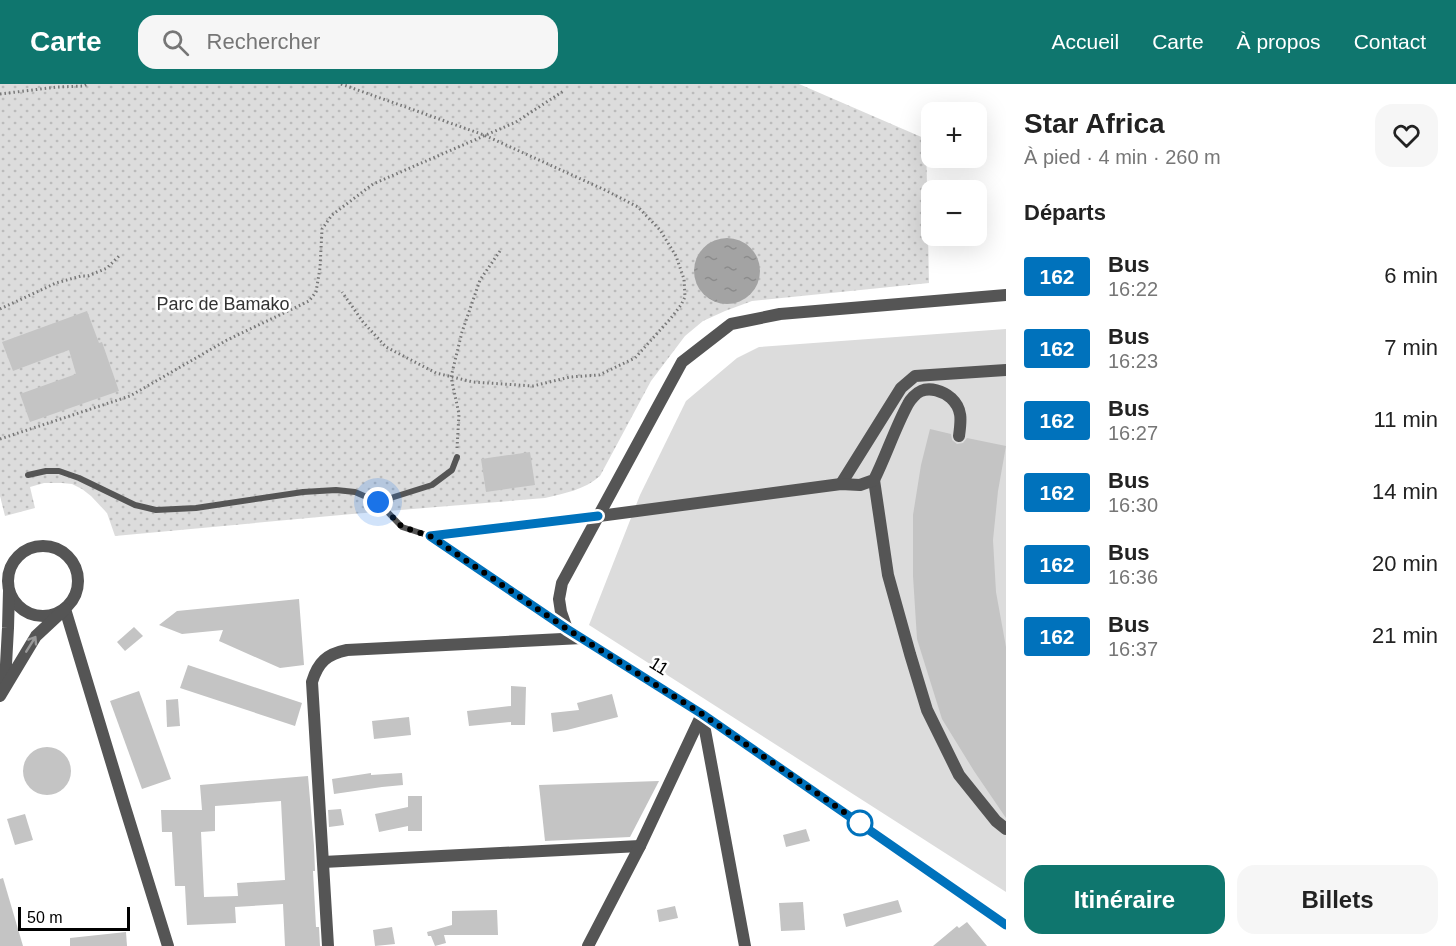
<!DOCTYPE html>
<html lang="fr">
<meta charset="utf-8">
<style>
:root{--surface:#fff;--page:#f6f6f6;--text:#222;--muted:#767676;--accent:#0f766e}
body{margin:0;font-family:Arial,sans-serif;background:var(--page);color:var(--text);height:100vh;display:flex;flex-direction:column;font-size:22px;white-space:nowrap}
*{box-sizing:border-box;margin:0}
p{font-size:20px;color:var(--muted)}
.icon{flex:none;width:33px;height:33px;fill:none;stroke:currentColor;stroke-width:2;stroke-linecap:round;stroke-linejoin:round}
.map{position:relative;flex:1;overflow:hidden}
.details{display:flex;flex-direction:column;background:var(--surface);width:450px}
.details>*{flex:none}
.badge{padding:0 12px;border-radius:4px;font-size:21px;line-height:39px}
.buttons{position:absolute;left:921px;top:18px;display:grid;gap:12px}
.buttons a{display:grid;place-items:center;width:66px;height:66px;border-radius:12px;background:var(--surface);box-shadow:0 6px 24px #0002;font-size:30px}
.scale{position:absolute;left:18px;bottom:15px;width:112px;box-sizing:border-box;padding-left:6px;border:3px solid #000;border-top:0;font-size:16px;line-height:21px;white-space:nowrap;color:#000;-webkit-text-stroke:4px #fff;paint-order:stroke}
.you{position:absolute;width:30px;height:30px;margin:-15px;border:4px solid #fff;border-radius:50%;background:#1a73e8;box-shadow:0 0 0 9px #1a73e833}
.map>.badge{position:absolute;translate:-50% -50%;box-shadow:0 0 0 3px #fff}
h2{padding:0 18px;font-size:22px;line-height:54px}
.round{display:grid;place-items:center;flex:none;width:63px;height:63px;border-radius:18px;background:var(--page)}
.headline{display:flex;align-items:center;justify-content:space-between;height:102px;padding:0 18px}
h1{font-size:28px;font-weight:800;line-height:45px}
.button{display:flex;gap:12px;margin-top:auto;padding:12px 18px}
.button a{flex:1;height:69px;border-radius:18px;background:var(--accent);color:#fff;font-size:24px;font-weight:800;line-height:69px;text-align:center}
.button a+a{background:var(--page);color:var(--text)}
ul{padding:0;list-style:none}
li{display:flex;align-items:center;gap:18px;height:72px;padding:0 18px}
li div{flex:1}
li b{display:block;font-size:22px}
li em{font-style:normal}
li .badge{min-width:66px;font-weight:700;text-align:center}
header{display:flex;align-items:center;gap:36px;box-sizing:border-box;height:84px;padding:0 30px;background:var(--accent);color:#fff}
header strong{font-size:28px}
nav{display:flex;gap:33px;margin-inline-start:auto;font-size:21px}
.search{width:420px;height:54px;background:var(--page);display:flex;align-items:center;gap:15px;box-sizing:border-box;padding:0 21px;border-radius:18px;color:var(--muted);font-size:22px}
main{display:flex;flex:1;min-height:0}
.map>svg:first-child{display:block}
.green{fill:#dcdcdc}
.park{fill:url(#park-dots)}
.water{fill:url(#water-ripples)}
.building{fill:#c4c4c4;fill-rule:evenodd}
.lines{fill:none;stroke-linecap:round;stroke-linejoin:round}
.path{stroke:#777;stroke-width:3;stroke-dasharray:1.5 3;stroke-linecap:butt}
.service{stroke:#555;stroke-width:6}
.minor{stroke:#555;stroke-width:12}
.tertiary{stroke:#555;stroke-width:12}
.oneway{stroke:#999}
.line-casing{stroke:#fff;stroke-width:14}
.line{stroke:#0072bc;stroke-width:9}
.walk{stroke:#000;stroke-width:6;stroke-dasharray:0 10.8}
.stop-dot{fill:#fff;stroke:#0072bc;stroke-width:3}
.labels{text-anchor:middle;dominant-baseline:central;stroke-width:5;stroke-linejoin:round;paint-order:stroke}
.park-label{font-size:18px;fill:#333;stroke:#fff}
.street-label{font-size:18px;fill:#000;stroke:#fff}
</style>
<header>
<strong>Carte</strong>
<div class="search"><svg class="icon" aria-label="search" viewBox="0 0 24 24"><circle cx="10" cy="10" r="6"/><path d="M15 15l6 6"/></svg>Rechercher</div>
<nav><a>Accueil</a><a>Carte</a><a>À propos</a><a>Contact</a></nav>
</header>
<main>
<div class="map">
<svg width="1006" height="862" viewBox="0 0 1006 862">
<defs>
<pattern id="park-dots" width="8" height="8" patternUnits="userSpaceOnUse" patternTransform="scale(1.5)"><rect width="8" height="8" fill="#dcdcdc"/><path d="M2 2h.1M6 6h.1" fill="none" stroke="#bbb" stroke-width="1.8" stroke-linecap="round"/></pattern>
<pattern id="water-ripples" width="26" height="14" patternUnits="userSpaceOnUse" patternTransform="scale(1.5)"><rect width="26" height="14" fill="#a3a3a3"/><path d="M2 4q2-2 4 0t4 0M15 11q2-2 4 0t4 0" fill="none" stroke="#8b8b8b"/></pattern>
</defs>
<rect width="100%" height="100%" fill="#fff"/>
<polygon class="green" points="1006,245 1006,808 589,541 640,411 686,317 737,274 759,263"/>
<path class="park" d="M 0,0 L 799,0 L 926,55 L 929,199 L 752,217 L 725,227 L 703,237 L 685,252 L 651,297 L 600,392 C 584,406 565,409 545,414 L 352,430 L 115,452 L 107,429 L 91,412 L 82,405 L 72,400 L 62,399 L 44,399 L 30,403 L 35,424 L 5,432 L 0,412 Z"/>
<circle class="water" cx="727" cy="187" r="33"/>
<g class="building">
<polygon points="87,227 99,259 102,258 119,307 30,338 20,310 76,290 69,266 13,287 2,258"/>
<polygon points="930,345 951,350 952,356 957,360 963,359 967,354 1006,362 998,407 993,456 996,508 1006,563 1006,734 974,687 942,635 917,555 913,492 913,431 921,381"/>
<polygon points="530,368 535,401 486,408 481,375"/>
<polygon points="299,515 304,581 280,584 219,557 223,546 182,550 159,541 177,527"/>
<polygon points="134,543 143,552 125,567 117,558"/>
<polygon points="188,581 302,619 295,642 180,604"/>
<polygon points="511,602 526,603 525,641 511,641 511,638 469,642 467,627 511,622"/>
<polygon points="139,607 171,695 142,705 110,617"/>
<polygon points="612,610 618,633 567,646 553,648 551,629 579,626 577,619"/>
<polygon points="178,615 180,642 167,643 166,616"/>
<polygon points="409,633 411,651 374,655 372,637"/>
<circle cx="47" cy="687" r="24"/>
<polygon points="371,689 371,691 402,689 403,701 382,703 334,710 332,695"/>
<path d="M 308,692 L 314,762 L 315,787 L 313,787 L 316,843 L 319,843 L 320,862 L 285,862 L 283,820 L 235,823 L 236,839 L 187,841 L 185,802 L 175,802 L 172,748 L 162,748 L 161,726 L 202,726 L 200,701 ZM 281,717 L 285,796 L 237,799 L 238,812 L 204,813 L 201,748 L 215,747 L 215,722 Z"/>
<polygon points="659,697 630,753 545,757 539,701"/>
<polygon points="408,712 422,712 422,747 408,747 408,742 379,748 375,730 408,723"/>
<polygon points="341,725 344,741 329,743 328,726"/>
<polygon points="25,730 33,756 15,761 7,735"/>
<polygon points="806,745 810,757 786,763 783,751"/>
<polygon points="3,794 23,862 0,862 0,795"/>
<polygon points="898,816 902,828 846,843 843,830"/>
<polygon points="803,818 805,846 781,847 779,819"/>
<polygon points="675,822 678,834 659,838 657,826"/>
<polygon points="497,826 498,851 444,851 446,859 435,862 431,852 428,852 427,848 452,841 452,827"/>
<polygon points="967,838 987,862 933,862 957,842 959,844"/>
<polygon points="392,843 395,860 375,862 373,846"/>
<polygon points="126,848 127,862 70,862 70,854"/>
</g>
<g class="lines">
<g class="path">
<polyline points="341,0 484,51 605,106 638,123 660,146 676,172 684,195 685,213 681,221 671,234 635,274 599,291 570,293 533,302 473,298 436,289 386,263 363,238 342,208"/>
<polyline points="0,10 57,3 84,2 88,0"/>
<polyline points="0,225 56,199 81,192 88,192 107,184 119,172"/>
<polyline points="0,355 130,312 227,256 309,217 316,208 320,184 322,145 332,131 373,100 516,38 565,6"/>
<polyline points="457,364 459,330 451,293 462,248 480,196 500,167"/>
</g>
<g class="service">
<polyline points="28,391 46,387 59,387 79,394 135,421 156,426 196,424 303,408 336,406 355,408 378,418 402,443 430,452 563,543"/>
<polyline points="378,418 432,401 452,386 457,373"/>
<polyline points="431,452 599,432"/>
</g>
<g class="minor">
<polyline points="874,396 888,491 910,570 927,626 959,691 996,737 1006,745"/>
<polyline points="841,400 901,304 915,292 1006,286"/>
<path d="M 599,432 L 841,400 L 860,401 L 874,396 C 886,372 895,344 908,320 C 910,316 916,309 921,307 C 930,303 943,307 951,314 C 963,325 961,337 959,352"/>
<circle cx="43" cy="497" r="35"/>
<polyline points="65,525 124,720 168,862"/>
<polyline points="702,630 745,862"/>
<polyline points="323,778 640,762"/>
<path d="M 328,862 L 312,598 C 318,578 327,570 347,566 L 582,554"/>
<polyline points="588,862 640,762 702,630"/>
</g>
<g class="tertiary">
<polyline points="1006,211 780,230 731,240 682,278 562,499 559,515 561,528 567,545 702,630 1006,841"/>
<polyline points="5,599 8,544 9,507"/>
<polyline points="0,612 36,552 65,525"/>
</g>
</g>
<defs><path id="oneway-shaft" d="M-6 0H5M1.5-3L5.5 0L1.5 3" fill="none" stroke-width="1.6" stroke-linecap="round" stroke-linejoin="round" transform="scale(1.5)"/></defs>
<use class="oneway" href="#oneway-shaft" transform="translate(31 560) rotate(-58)"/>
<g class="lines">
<g class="line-casing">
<polyline id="line" points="598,432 430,452 567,545 702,630 1006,841"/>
</g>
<use href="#line" class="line"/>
<polyline class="walk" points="378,418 402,443 430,452 567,545 702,630 860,739"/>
</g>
<circle class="stop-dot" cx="860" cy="739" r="12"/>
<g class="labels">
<g class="park-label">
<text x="223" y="220">Parc de Bamako</text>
</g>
<g class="street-label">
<text transform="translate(659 582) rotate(32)">11</text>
</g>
</g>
</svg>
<div class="buttons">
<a>+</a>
<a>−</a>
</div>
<div class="scale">50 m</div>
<div class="you" style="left:378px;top:418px"></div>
</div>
<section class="details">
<div class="headline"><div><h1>Star Africa</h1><p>À pied · 4 min · 260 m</p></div><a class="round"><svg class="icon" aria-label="heart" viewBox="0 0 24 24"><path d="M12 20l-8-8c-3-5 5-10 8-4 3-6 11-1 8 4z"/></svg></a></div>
<h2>Départs</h2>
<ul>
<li><span class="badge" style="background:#0072bc;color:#fff">162</span><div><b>Bus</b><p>16:22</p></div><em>6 min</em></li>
<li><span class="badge" style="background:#0072bc;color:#fff">162</span><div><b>Bus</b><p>16:23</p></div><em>7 min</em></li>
<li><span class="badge" style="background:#0072bc;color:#fff">162</span><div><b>Bus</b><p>16:27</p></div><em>11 min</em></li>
<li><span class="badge" style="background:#0072bc;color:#fff">162</span><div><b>Bus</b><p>16:30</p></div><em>14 min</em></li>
<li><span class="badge" style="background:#0072bc;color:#fff">162</span><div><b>Bus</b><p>16:36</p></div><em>20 min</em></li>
<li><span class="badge" style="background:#0072bc;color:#fff">162</span><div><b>Bus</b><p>16:37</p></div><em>21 min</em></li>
</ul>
<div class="button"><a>Itinéraire</a><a>Billets</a></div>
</section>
</main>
